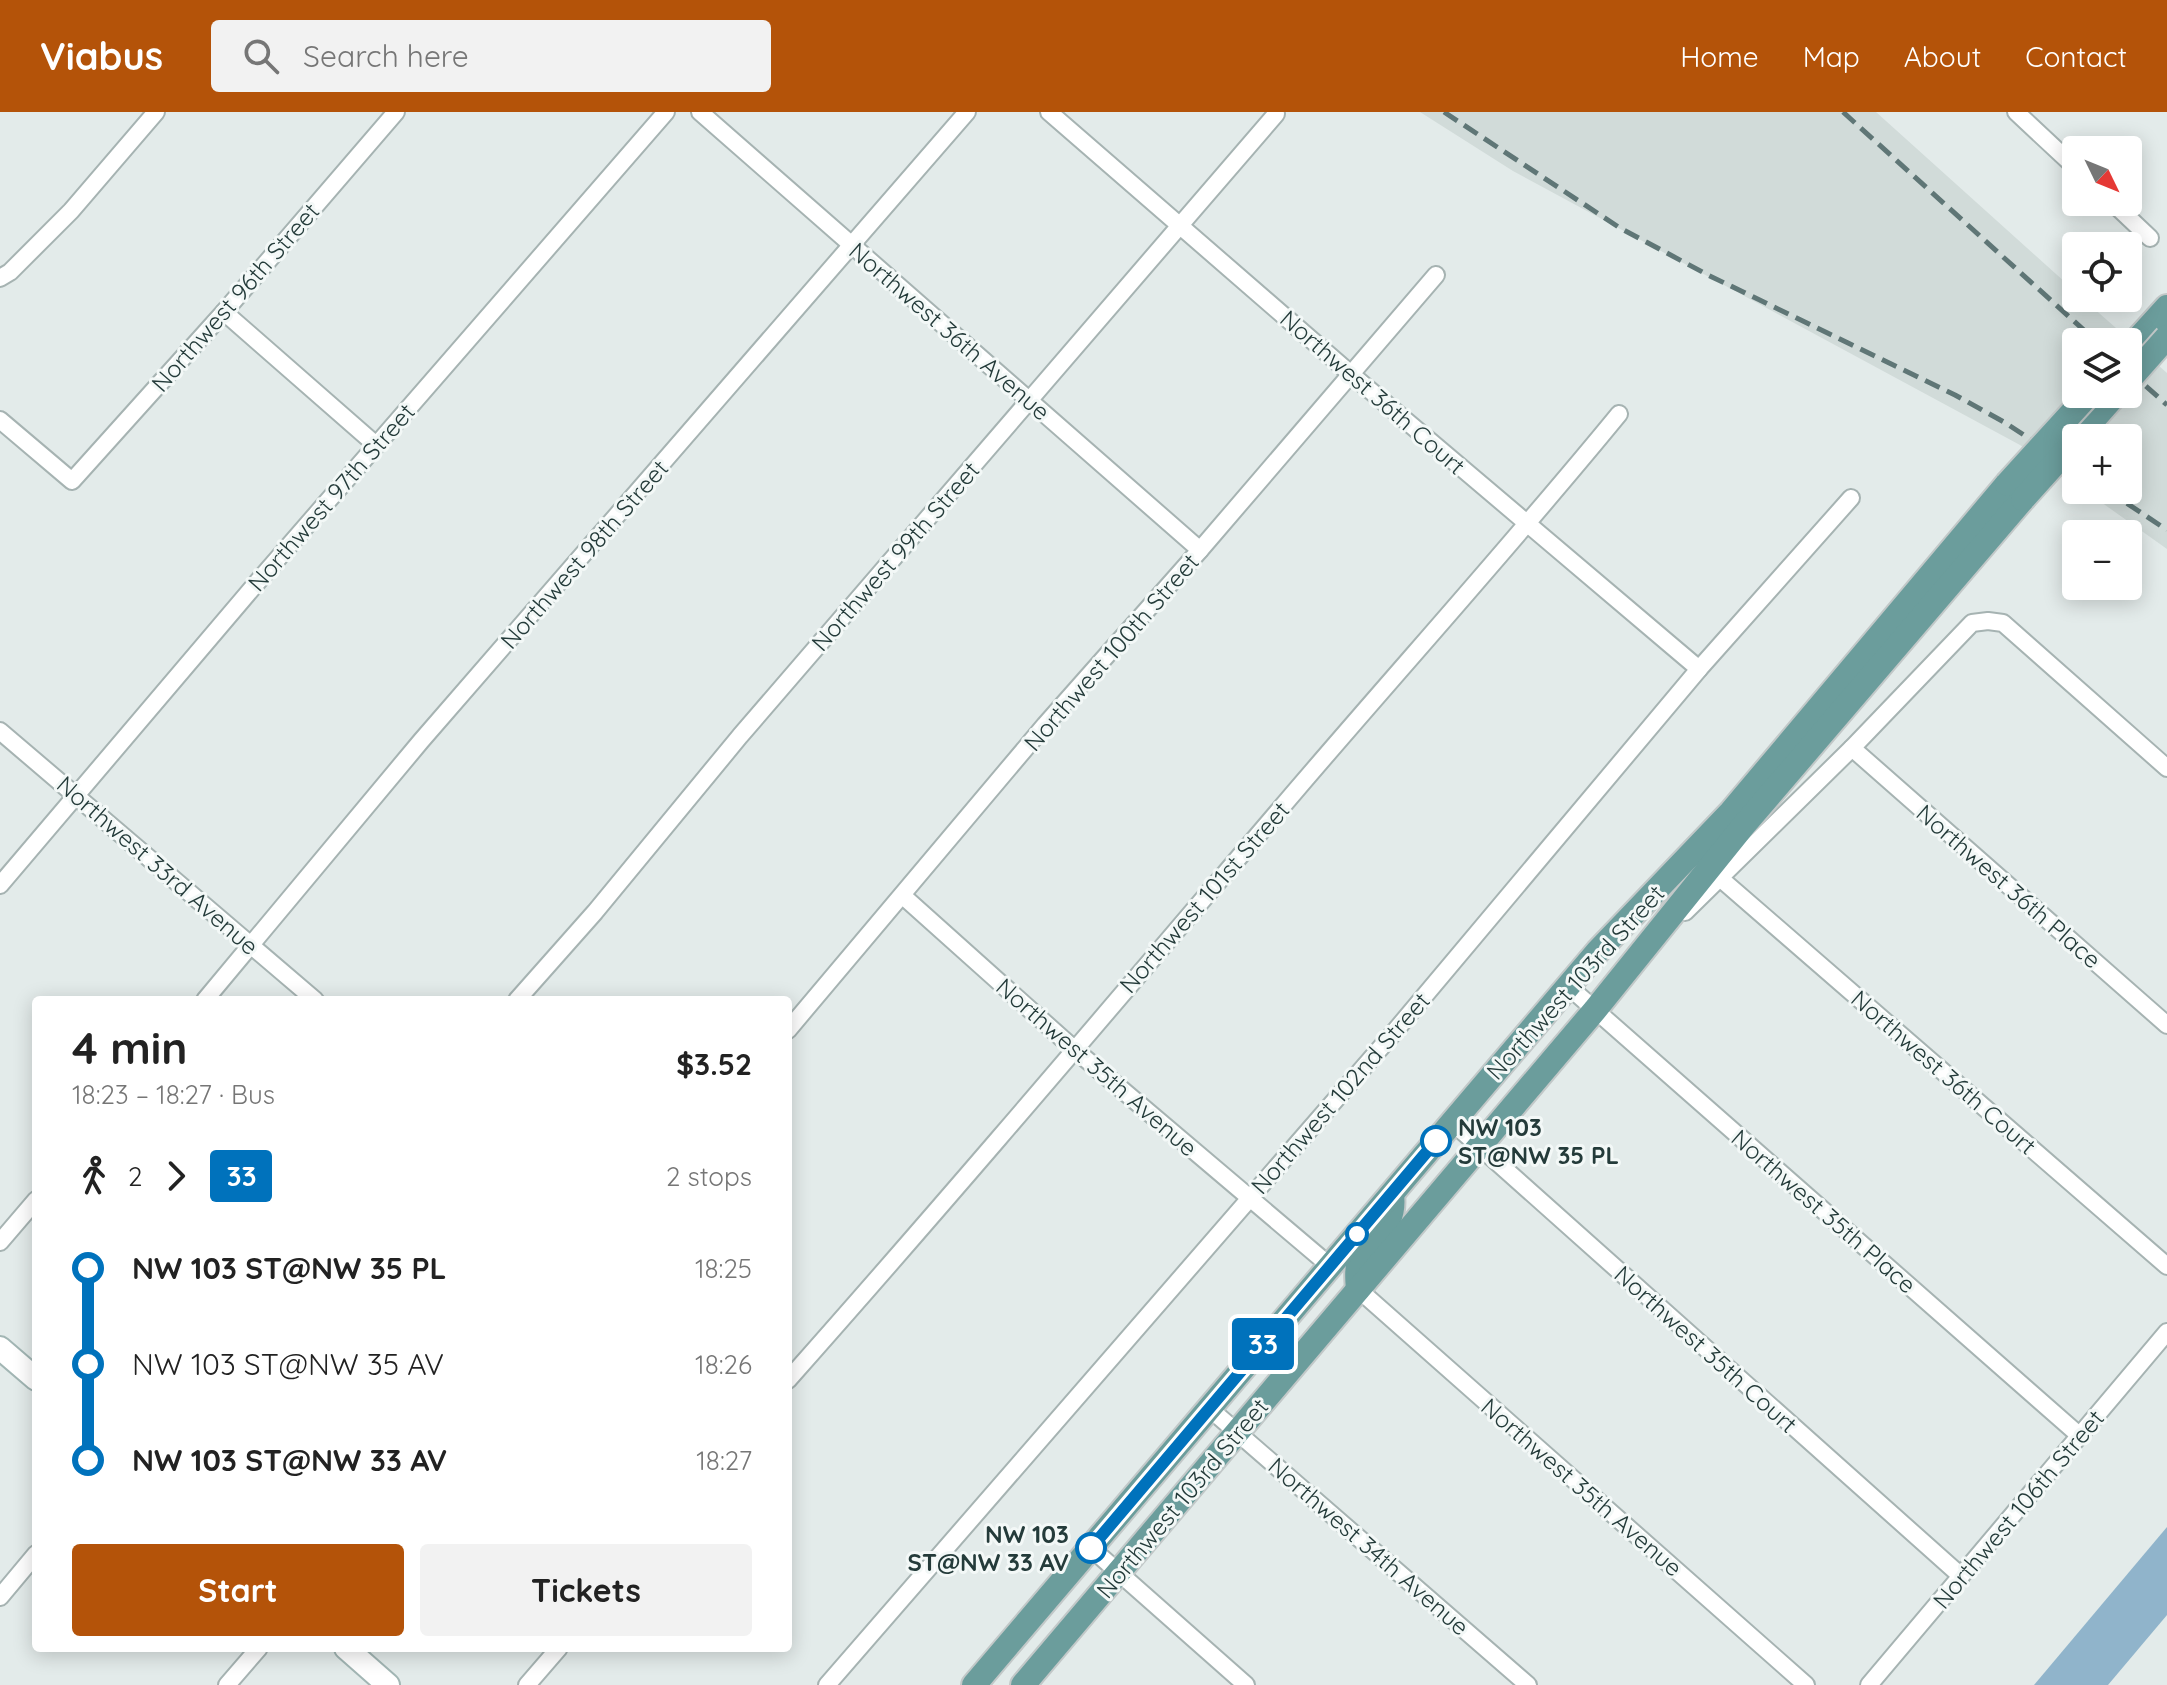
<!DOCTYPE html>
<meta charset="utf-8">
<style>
:root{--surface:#fff;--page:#f2f2f2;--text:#222;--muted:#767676;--accent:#b45309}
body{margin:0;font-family:Quicksand,sans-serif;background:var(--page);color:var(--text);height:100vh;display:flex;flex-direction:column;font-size:30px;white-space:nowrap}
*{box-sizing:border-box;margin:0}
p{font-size:26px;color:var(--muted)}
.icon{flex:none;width:44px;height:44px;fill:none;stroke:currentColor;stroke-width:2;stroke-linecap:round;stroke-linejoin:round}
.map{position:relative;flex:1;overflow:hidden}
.drawer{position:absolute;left:32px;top:884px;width:760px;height:656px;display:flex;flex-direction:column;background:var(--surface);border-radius:8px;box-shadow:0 4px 20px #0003}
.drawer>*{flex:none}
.badge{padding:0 16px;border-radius:6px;font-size:28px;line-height:52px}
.needle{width:52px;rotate:133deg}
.tools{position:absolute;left:2062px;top:24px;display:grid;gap:16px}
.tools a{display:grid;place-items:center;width:80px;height:80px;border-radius:8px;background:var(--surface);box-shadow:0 4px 20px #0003;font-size:40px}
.map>.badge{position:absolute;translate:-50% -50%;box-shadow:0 0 0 4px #fff}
.legs{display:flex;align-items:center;gap:12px;height:88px;padding:0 40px;font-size:26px}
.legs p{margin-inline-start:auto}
.headline{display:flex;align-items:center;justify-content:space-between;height:136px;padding:0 40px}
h1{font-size:44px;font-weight:700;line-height:60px}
.primary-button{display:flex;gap:16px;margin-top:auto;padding:16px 40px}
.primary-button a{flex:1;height:92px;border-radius:8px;background:var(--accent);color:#fff;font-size:32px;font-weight:700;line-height:92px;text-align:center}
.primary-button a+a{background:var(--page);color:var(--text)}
ul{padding:0 40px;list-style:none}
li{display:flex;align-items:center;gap:28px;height:96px;font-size:30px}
li i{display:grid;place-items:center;width:12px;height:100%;margin:0 10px;background:currentColor}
li i::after{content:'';width:20px;height:20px;margin:-10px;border:6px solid;border-radius:50%;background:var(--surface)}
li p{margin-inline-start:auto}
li:first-child i{background:linear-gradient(#0000 50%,currentColor 0)}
li:last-child i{background:linear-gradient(currentColor 50%,#0000 0)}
header{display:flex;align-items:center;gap:48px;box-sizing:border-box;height:112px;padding:0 40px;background:var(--accent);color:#fff}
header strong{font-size:38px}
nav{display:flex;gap:44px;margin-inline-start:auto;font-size:28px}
.search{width:560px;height:72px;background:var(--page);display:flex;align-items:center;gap:20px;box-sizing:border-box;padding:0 28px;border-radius:8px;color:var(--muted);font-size:30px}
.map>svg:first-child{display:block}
.built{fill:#d1dbd9;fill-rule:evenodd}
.water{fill:#90b4cb}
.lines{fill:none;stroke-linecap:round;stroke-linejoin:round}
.minor-casing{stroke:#a6b3b2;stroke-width:20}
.secondary-casing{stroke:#a2b6b4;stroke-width:26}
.primary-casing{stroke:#c2c8c8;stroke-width:28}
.minor{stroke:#fff;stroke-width:16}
.secondary{stroke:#fff;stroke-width:22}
.primary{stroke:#6b9d9c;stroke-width:24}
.rail{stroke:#5f7676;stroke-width:5;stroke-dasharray:16 8;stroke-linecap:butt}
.primary-bridge-casing{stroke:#c2c8c8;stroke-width:28;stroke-linecap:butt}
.primary-bridge{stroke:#6b9d9c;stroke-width:24}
.line-1-casing{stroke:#fff;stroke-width:18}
.line-1{stroke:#0072bc;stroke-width:12}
.stop-1-dot{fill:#fff;stroke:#0072bc;stroke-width:4}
.labels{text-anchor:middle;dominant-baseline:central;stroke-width:6;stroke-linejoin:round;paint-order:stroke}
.street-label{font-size:24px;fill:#243b3a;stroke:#f3f8f7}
.stop-label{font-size:24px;font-weight:bold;fill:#243b3a;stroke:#f3f8f7;text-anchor:start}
</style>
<header>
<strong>Viabus</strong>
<div class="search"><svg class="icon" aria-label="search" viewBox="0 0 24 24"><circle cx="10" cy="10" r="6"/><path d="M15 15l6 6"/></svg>Search here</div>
<nav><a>Home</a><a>Map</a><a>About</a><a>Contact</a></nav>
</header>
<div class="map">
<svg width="2167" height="1573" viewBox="0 0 2167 1573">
<rect width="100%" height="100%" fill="#e3ebea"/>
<path class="built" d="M 1420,0 L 1876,0 L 2076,180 L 2076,186 L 2082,186 L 2167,261 L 2167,437 L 2084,378 L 2128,378 L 2128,326 L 2076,326 L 2076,373 L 2020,333 L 1513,59 ZM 2076,230 L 2128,230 L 2128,282 L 2076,282 Z"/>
<polygon class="water" points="2167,1415 2167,1503 2108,1573 2034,1573"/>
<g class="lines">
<g class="minor-casing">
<g id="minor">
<polyline points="700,0 1200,438"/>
<polyline points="1049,0 1352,263 1699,557"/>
<polyline points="2016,0 2076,56"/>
<polyline points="2112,90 2150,126"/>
<polyline points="0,166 10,160 71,99 156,0"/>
<polyline points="224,200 376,333"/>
<polyline points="0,308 72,369 224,200 396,0"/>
<polyline points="0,619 315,888"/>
<polyline points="1852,636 2167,913"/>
<polyline points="1721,767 2167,1154"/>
<polyline points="0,773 260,467 666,0"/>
<polyline points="903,784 1074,937 1330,1154"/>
<polyline points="1685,800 1852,636 1972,511 1988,509 2003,511 2167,656"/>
<polyline points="1568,874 2080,1324"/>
<polyline points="205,888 421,629 967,0"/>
<polyline points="517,888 595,800 740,624 1276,2"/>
<polyline points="788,918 1045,613 1200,438 1436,163"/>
<polyline points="1452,1010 1961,1464"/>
<polyline points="0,1130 36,1088"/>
<polyline points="1358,1177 1806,1573"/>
<path d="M 788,1268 C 961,1073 1129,874 1298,676 C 1405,551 1515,429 1619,302"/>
<polyline points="1209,1296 1528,1573"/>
<polyline points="1091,1436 1246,1573"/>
<polyline points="0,1485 36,1442"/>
<polyline points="227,1573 259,1536"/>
<polyline points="527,1573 559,1536"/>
<polyline points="827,1573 1390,925 1699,557 1851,386"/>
<polyline points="1869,1573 2167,1220"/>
</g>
</g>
<g class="secondary-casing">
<g id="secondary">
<polyline points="0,1236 36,1267"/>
<polyline points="346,1536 388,1573"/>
</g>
</g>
<g class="primary-casing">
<g id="primary">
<polyline points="2128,238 2167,195"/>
<polyline points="2077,326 2116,282"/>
<path d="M 1358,1177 C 1357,1166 1356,1155 1361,1145 C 1374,1121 1396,1115 1392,1083"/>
<polyline points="974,1573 1598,839 1731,700 2007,372"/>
<polyline points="1023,1573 1595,898 1744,713 2023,387"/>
</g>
</g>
<use href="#minor" class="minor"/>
<use href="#secondary" class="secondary"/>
<use href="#primary" class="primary"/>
<g class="rail">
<polyline points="1444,0 1620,116 1708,163 1955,283 2004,310 2076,357"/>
<polyline points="1843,0 2097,230"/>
<polyline points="2128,258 2167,293"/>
<polyline points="2107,378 2167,418"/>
</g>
<g class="primary-bridge-casing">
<g id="primary-bridge">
<polyline points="2128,269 2167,225"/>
<polyline points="2007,372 2089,282"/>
<polyline points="2023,387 2076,328"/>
</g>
</g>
<use href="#primary-bridge" class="primary-bridge"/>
</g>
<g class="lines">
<g class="line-1-casing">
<polyline id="line-1" points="1091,1436 1436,1029"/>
</g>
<use href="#line-1" class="line-1"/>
</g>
<g class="stop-1-dot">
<circle cx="1436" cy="1029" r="14"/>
<circle cx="1357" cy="1122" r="10"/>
<circle cx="1091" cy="1436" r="14"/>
</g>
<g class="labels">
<g class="street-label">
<text transform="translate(235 185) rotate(-49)">Northwest 96th Street</text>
<text transform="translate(950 219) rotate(41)">Northwest 36th Avenue</text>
<text transform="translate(1373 280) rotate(41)">Northwest 36th Court</text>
<text transform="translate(331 385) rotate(-49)">Northwest 97th Street</text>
<text transform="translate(584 442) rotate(-49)">Northwest 98th Street</text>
<text transform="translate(895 444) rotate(-49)">Northwest 99th Street</text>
<text transform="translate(1111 540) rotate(-49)">Northwest 100th Street</text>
<text transform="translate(158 753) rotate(41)">Northwest 33rd Avenue</text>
<text transform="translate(2009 774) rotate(41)">Northwest 36th Place</text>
<text transform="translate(1204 785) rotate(-49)">Northwest 101st Street</text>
<text transform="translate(1575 870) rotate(-48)">Northwest 103rd Street</text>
<text transform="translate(1097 955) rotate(41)">Northwest 35th Avenue</text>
<text transform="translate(1944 960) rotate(41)">Northwest 36th Court</text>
<text transform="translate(1340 981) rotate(-49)">Northwest 102nd Street</text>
<text transform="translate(1824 1099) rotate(41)">Northwest 35th Place</text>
<text transform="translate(1706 1237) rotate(42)">Northwest 35th Court</text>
<text transform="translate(1582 1375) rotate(41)">Northwest 35th Avenue</text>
<text transform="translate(1182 1386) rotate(-50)">Northwest 103rd Street</text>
<text transform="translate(2018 1397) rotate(-50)">Northwest 106th Street</text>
<text transform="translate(1369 1434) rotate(41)">Northwest 34th Avenue</text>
</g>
<g class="stop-label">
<text x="1458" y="1015">NW 103<tspan x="1458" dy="28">ST@NW 35 PL</tspan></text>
<text x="1069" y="1422" text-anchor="end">NW 103<tspan x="1069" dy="28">ST@NW 33 AV</tspan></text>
</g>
</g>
</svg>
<div class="tools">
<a><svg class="needle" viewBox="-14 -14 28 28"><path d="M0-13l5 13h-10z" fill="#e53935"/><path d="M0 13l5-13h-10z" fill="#767676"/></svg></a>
<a><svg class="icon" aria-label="locate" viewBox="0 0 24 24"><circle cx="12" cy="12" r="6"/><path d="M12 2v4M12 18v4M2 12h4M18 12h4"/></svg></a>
<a><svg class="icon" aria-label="layers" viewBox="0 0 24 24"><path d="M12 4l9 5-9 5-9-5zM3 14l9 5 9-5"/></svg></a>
<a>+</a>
<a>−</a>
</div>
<b class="badge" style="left:1263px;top:1232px;background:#0072bc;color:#fff">33</b>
<section class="drawer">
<div class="headline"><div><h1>4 min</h1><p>18:23 – 18:27 · Bus</p></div><b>$3.52</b></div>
<div class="legs"><svg class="icon" aria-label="walk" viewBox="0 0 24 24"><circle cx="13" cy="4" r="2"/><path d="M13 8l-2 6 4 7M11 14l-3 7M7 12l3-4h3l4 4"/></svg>2<svg class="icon" aria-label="forward" viewBox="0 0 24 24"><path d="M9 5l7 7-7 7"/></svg><b class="badge" style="background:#0072bc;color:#fff">33</b><p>2 stops</p></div>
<ul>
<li><i style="color:#0072bc"></i><b>NW 103 ST@NW 35 PL</b><p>18:25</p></li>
<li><i style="color:#0072bc"></i><span>NW 103 ST@NW 35 AV</span><p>18:26</p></li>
<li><i style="color:#0072bc"></i><b>NW 103 ST@NW 33 AV</b><p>18:27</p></li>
</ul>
<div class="primary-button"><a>Start</a><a>Tickets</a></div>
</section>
</div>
